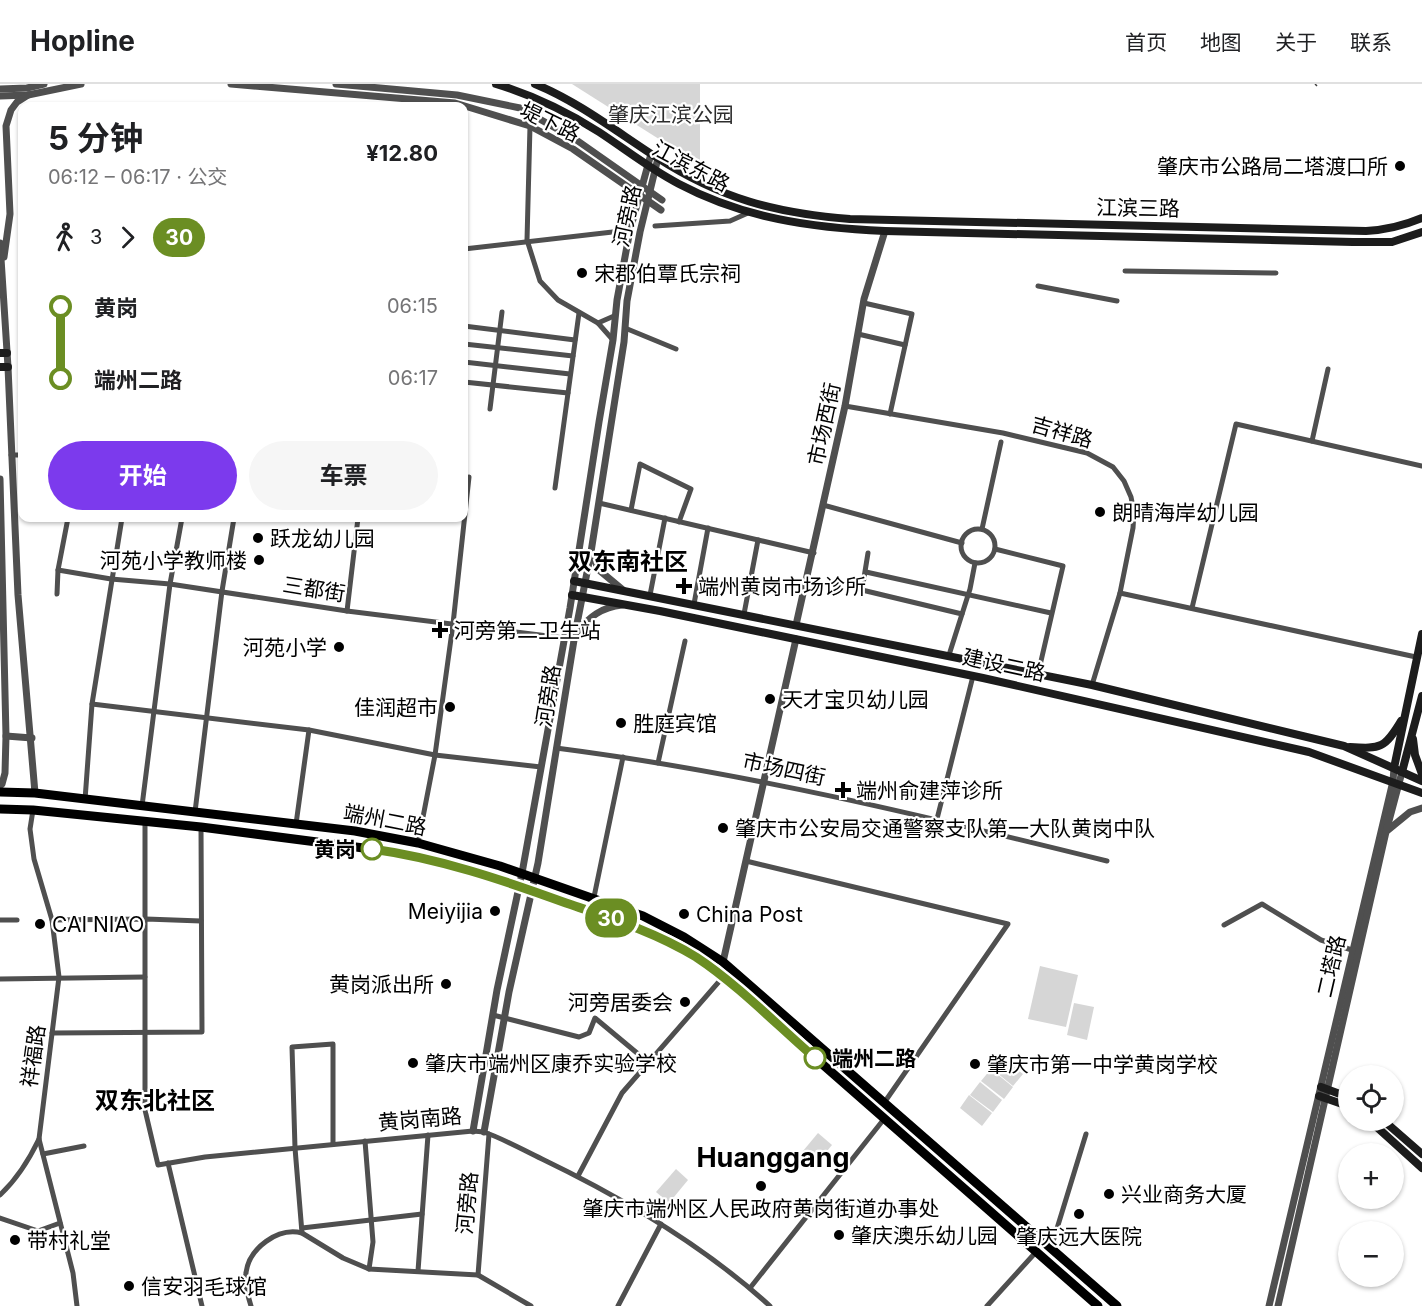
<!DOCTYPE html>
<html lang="zh">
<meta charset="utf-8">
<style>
:root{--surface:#fff;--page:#f6f6f6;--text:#202124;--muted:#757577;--line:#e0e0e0;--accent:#7c3aed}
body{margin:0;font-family:Inter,"Noto Sans SC",sans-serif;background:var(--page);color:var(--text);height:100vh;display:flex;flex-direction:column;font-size:22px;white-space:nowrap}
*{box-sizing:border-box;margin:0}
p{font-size:20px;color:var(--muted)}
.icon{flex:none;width:33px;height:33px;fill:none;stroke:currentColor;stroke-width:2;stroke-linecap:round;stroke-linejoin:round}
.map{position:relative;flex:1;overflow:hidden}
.details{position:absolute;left:18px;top:18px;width:450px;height:420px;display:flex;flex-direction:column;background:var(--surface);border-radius:12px;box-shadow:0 2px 4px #0004}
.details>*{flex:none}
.badge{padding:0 12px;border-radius:20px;font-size:21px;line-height:39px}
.tools{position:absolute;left:1338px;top:981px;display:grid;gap:12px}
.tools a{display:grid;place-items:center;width:66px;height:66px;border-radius:50%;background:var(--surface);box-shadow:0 2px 4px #0004;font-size:30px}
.map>.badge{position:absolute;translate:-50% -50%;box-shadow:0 0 0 3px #fff}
.legs{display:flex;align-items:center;gap:9px;height:66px;padding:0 30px;font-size:20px}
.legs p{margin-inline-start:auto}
.headline{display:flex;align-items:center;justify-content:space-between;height:102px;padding:0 30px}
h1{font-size:33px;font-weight:700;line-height:45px}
.primary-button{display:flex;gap:12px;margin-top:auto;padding:12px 30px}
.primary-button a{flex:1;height:69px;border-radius:36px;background:var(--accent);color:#fff;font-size:24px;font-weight:700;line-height:69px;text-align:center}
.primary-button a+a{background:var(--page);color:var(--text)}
ul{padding:0 30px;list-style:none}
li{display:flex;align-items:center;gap:21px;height:72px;font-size:22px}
li i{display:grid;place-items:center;width:9px;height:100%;margin:0 8px;background:currentColor}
li i::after{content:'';width:15px;height:15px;margin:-8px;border:4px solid;border-radius:50%;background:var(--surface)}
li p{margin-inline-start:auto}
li:first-child i{background:linear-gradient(#0000 50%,currentColor 0)}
li:last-child i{background:linear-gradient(currentColor 50%,#0000 0)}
header{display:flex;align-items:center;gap:36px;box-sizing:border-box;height:84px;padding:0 30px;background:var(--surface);border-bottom:2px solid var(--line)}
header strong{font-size:28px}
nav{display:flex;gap:33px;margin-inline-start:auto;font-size:21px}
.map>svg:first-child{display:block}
.green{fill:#d6d6d6}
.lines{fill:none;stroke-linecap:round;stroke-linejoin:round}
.ferry{stroke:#3e3e3e;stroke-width:1.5;stroke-dasharray:8 6;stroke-linecap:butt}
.minor{stroke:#4f4f4f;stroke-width:5}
.tertiary{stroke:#4f4f4f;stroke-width:7}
.secondary{stroke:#1c1c1c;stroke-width:8}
.primary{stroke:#000;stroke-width:9}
.line-1-casing{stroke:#fff;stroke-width:14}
.line-1{stroke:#6b8e23;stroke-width:9}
.poi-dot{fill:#000;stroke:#fff;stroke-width:2}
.stop-1-dot{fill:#fff;stroke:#6b8e23;stroke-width:3}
.labels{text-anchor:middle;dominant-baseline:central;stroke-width:4.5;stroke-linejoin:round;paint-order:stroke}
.park-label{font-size:21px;fill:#2d2d2d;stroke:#fff}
.street-label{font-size:21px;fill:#000;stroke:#fff}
.poi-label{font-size:21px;fill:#000;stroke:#fff;text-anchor:start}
.stop-label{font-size:21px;font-weight:bold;fill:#000;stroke:#fff;text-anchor:end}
.quarter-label{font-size:24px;font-weight:bold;fill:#000;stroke:#fff}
.district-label{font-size:27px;font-weight:bold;fill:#000;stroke:#fff}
</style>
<header>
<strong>Hopline</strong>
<nav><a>首页</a><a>地图</a><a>关于</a><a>联系</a></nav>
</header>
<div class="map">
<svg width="1422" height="1222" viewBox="0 0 1422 1222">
<rect width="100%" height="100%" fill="#fff"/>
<g class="green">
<polygon points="572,0 700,0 700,81 583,7"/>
<polygon points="1040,882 1078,891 1066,943 1028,935"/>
<polygon points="1074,919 1094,923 1087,956 1067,951"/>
<polygon points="1000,972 1023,990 1013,1002 991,984"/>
<polygon points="991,985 1013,1003 1004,1015 981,997"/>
<polygon points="980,998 1002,1016 993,1028 970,1011"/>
<polygon points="969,1011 992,1029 982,1042 960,1024"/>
<polygon points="818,1049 832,1061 812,1085 798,1073"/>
<polygon points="676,1085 688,1096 669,1119 656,1108"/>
</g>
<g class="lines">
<polyline class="ferry" points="1315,0 1317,2"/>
<g class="minor">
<polyline points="530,42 527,156 540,197 558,216 598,239 613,256"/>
<polyline points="655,142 730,137 748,129"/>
<polyline points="464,165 630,146"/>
<polyline points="1125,187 1276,189"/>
<polyline points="1038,202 1117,217"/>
<polyline points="864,219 912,230 890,330"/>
<polyline points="598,239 614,232"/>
<polyline points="464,242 575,256"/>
<polyline points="625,244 676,265"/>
<polyline points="858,250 905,261"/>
<polyline points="464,260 573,272"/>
<polyline points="464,278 570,290"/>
<polyline points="464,298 568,309"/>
<polyline points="845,322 1003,349 1087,369 1113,383 1124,397 1131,413 1134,428 1133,444 1120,509 1092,601"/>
<polyline points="490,325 502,228"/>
<polyline points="1312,357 1328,285"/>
<polyline points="11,371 22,371"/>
<polyline points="555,404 579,229"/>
<polyline points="599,419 814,469"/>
<polyline points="823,421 962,459"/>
<polyline points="631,426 640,380 691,405 679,438"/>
<polyline points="982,445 1001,358"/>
<circle cx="978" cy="462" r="17"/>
<polyline points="995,465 1063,482 1038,590"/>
<polyline points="868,469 862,506 962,530"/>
<polyline points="58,486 111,495 170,500 347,527 564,554"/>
<polyline points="866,488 1051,529"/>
<polyline points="1120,509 1416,573"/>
<polyline points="57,510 58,486 68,434"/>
<polyline points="650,511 665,434"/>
<polyline points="694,520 708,444"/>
<polyline points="1192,524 1236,340 1422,382"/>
<polyline points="347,527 358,434"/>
<polyline points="744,530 758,456"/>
<polyline points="949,571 970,505 975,479"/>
<polyline points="92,620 309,646 435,671 541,683"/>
<path d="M 556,664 C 743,688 925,732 1107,777"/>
<polyline points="658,679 685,557"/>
<polyline points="85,716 92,620 122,434"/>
<polyline points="142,722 170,500 182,434"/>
<polyline points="33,726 30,745 34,775 52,836 59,893 39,1055 73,1189 77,1222"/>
<polyline points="195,728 222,507 234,434"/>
<polyline points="937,735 973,592"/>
<path d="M 145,737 L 145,1026 L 158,1081 L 205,1073 L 473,1047 L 484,1048 C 504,1055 523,1066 542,1075 C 623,1114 703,1161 770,1222"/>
<polyline points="296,740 309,646"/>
<polyline points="418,759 435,671 453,540 469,393"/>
<polyline points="746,777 1008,840 884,1019"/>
<polyline points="594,813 623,673"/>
<polyline points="0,836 17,836"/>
<polyline points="52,836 146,835 201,837"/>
<polyline points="1224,841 1262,820 1321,856 1355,867"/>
<polyline points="0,895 145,893"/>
<polyline points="493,931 579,953 589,949 595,934 649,979"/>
<polyline points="52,949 202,948 201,743"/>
<polyline points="365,1057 373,1158 369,1185"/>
<polyline points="43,1070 84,1062"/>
<polyline points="168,1079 202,1222"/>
<polyline points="578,1092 622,1009 723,893"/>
<path d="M 0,1111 C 17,1095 29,1076 39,1055"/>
<polyline points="0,1134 38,1147 60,1139"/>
<polyline points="302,1144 422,1130"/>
<polyline points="302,1149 295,1064 292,963 333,960 333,1060"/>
<polyline points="1051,1164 1086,1050"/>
<polyline points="418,1187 428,1051"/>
<polyline points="478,1191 489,1050"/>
<polyline points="750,1204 884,1035"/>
<path d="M 251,1222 C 248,1212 244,1200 246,1189 C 249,1164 278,1143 302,1149 L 343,1174 L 369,1185 L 478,1191 L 531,1222"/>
<polyline points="618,1222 661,1140"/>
<polyline points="987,1222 1036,1168"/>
</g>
<g class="tertiary">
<polyline points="231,0 455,19 530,42 573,65 661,126"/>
<polyline points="336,0 457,11 520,24 575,55 662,116"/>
<polyline points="0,5 27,4 44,0"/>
<polyline points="0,12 28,11 81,0"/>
<polyline points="0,159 8,283 18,511 35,709"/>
<polyline points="4,173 10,130 6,42 11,26 17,18 28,11"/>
<polyline points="0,395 6,652 5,689 2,700 0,702"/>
<polyline points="592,471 599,486 623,506"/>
<polyline points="796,541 845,322 864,215 885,147"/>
<path d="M 577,548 C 589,533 602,523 622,521"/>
<polyline points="6,652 32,654"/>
<polyline points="1388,746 1410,728 1422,724"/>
<polyline points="723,878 796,555"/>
<polyline points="473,1047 497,906 522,789 570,524 599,338 613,256 617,216 630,146 651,70"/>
<polyline points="484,1048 509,908 538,779 575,550 591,468 624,258 627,217 640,148 658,74"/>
<polyline points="1269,1222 1393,697 1394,684"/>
<polyline points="1278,1222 1386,748 1402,688"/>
</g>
<g class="secondary">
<path d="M 496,0 C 532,11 566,27 599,48 C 625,65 650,85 679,100 C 743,134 812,144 885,147 L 1353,158 L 1392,158 L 1422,148"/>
<path d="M 535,0 C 579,18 617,48 656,73 C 721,115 775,129 850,135 L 1366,147 C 1387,146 1403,142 1422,134"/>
<polyline points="0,269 7,269"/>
<polyline points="0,283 8,283"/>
<polyline points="574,497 1092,601 1344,662 1422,697"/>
<polyline points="572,511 660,527 983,594 1309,668 1422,709"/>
<polyline points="1413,655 1415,671 1422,690"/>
<path d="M 1350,663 C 1381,665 1385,664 1401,637"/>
<polyline points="1394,684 1422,550"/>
<polyline points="1402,688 1422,612"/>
<polyline points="1321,1003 1348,1013"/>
<polyline points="1319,1012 1348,1022"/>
<polyline points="1369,1036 1422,1084"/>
<polyline points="1383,1036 1422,1070"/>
</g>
<g class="primary">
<polyline points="0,708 35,709 355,747 418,759 500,782 643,832 684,853 723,878 1117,1222"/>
<polyline points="0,725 33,726 201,743 379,766 436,778 496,794 624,838 661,854 697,874 723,893 1098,1222"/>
</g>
</g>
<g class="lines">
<g class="line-1-casing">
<path id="line-1" d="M 372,765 C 438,774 503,796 566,819 C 610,834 655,848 696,873 C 737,900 777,941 815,974"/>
</g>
<use href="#line-1" class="line-1"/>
</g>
<g class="poi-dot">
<circle cx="1400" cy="82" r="6"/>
<circle cx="582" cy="189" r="6"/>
<circle cx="1100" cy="428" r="6"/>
<circle cx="258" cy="454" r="6"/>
<circle cx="259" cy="476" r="6"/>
<path d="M681 493h6v6h6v6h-6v6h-6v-6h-6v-6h6z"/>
<path d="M437 537h6v6h6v6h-6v6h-6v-6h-6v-6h6z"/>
<circle cx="339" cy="563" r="6"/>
<circle cx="770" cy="615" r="6"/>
<circle cx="450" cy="623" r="6"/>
<circle cx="621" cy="639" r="6"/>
<path d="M840 697h6v6h6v6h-6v6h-6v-6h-6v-6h6z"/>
<circle cx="723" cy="744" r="6"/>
<circle cx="495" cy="827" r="6"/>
<circle cx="684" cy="830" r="6"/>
<circle cx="40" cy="840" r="6"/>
<circle cx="446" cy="900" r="6"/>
<circle cx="685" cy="918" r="6"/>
<circle cx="413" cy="979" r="6"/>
<circle cx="975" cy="980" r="6"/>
<circle cx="761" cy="1102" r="6"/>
<circle cx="1109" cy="1110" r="6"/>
<circle cx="1079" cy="1130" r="6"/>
<circle cx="839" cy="1151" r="6"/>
<circle cx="15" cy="1156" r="6"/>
<circle cx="129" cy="1202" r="6"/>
</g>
<g class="stop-1-dot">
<circle cx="372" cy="765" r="10"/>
<circle cx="815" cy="974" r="10"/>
</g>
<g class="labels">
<g class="park-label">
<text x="671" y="30">肇庆江滨公园</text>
</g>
<g class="street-label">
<text transform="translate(550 38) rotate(26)">堤下路</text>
<text transform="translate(691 82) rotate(28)">江滨东路</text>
<text transform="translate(1138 124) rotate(1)">江滨三路</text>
<text transform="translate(627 132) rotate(-78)">河旁路</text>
<text transform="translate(824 340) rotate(-78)">市场西街</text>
<text transform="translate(1062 348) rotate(16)">吉祥路</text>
<text transform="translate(314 505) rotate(9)">三都街</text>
<text transform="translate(1004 581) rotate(12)">建设二路</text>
<text transform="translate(548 612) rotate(-81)">河旁路</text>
<text transform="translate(784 685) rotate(12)">市场四街</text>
<text transform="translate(385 736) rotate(11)">端州二路</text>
<text transform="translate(1331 882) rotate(-77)">二塔路</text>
<text transform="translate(33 972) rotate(-82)">祥福路</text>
<text transform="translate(420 1035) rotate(-5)">黄岗南路</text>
<text transform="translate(467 1119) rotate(-85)">河旁路</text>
</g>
<g class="poi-label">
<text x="1388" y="82" text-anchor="end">肇庆市公路局二塔渡口所</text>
<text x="594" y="189">宋郡伯覃氏宗祠</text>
<text x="1112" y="428">朗晴海岸幼儿园</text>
<text x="270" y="454">跃龙幼儿园</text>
<text x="247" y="476" text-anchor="end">河苑小学教师楼</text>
<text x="698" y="502">端州黄岗市场诊所</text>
<text x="454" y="546">河旁第二卫生站</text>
<text x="327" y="563" text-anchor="end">河苑小学</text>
<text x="782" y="615">天才宝贝幼儿园</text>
<text x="438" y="623" text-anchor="end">佳润超市</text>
<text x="633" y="639">胜庭宾馆</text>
<text x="856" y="706">端州俞建萍诊所</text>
<text x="735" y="744">肇庆市公安局交通警察支队第一大队黄岗中队</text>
<text x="483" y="827" text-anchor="end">Meiyijia</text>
<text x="696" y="830">China Post</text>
<text x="52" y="840">CAI NIAO</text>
<text x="434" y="900" text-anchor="end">黄岗派出所</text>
<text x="673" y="918" text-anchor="end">河旁居委会</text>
<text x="425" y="979">肇庆市端州区康乔实验学校</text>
<text x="987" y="980">肇庆市第一中学黄岗学校</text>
<text x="1121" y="1110">兴业商务大厦</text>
<text x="761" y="1124" text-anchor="middle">肇庆市端州区人民政府黄岗街道办事处</text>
<text x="851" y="1151">肇庆澳乐幼儿园</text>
<text x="1079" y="1152" text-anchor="middle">肇庆远大医院</text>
<text x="27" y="1156">带村礼堂</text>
<text x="141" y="1202">信安羽毛球馆</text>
</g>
<g class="stop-label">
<text x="356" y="765">黄岗</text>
<text x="832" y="974" text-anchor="start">端州二路</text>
</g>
<g class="quarter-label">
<text x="628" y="477">双东南社区</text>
<text x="155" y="1016">双东北社区</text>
</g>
<g class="district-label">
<text x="773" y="1073">Huanggang</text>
</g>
</g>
</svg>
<div class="tools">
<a><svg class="icon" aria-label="locate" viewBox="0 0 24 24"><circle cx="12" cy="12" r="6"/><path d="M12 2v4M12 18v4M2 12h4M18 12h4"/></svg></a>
<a>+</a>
<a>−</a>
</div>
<b class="badge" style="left:611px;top:834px;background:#6b8e23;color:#fff">30</b>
<section class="details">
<div class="headline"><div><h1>5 分钟</h1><p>06:12 – 06:17 · 公交</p></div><b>¥12.80</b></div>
<div class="legs"><svg class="icon" aria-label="walk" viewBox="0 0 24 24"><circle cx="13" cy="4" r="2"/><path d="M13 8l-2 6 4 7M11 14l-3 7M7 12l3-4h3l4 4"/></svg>3<svg class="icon" aria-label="forward" viewBox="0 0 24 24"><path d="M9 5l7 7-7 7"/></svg><b class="badge" style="background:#6b8e23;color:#fff">30</b></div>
<ul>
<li><i style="color:#6b8e23"></i><b>黄岗</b><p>06:15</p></li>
<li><i style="color:#6b8e23"></i><b>端州二路</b><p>06:17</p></li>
</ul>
<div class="primary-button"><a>开始</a><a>车票</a></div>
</section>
</div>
